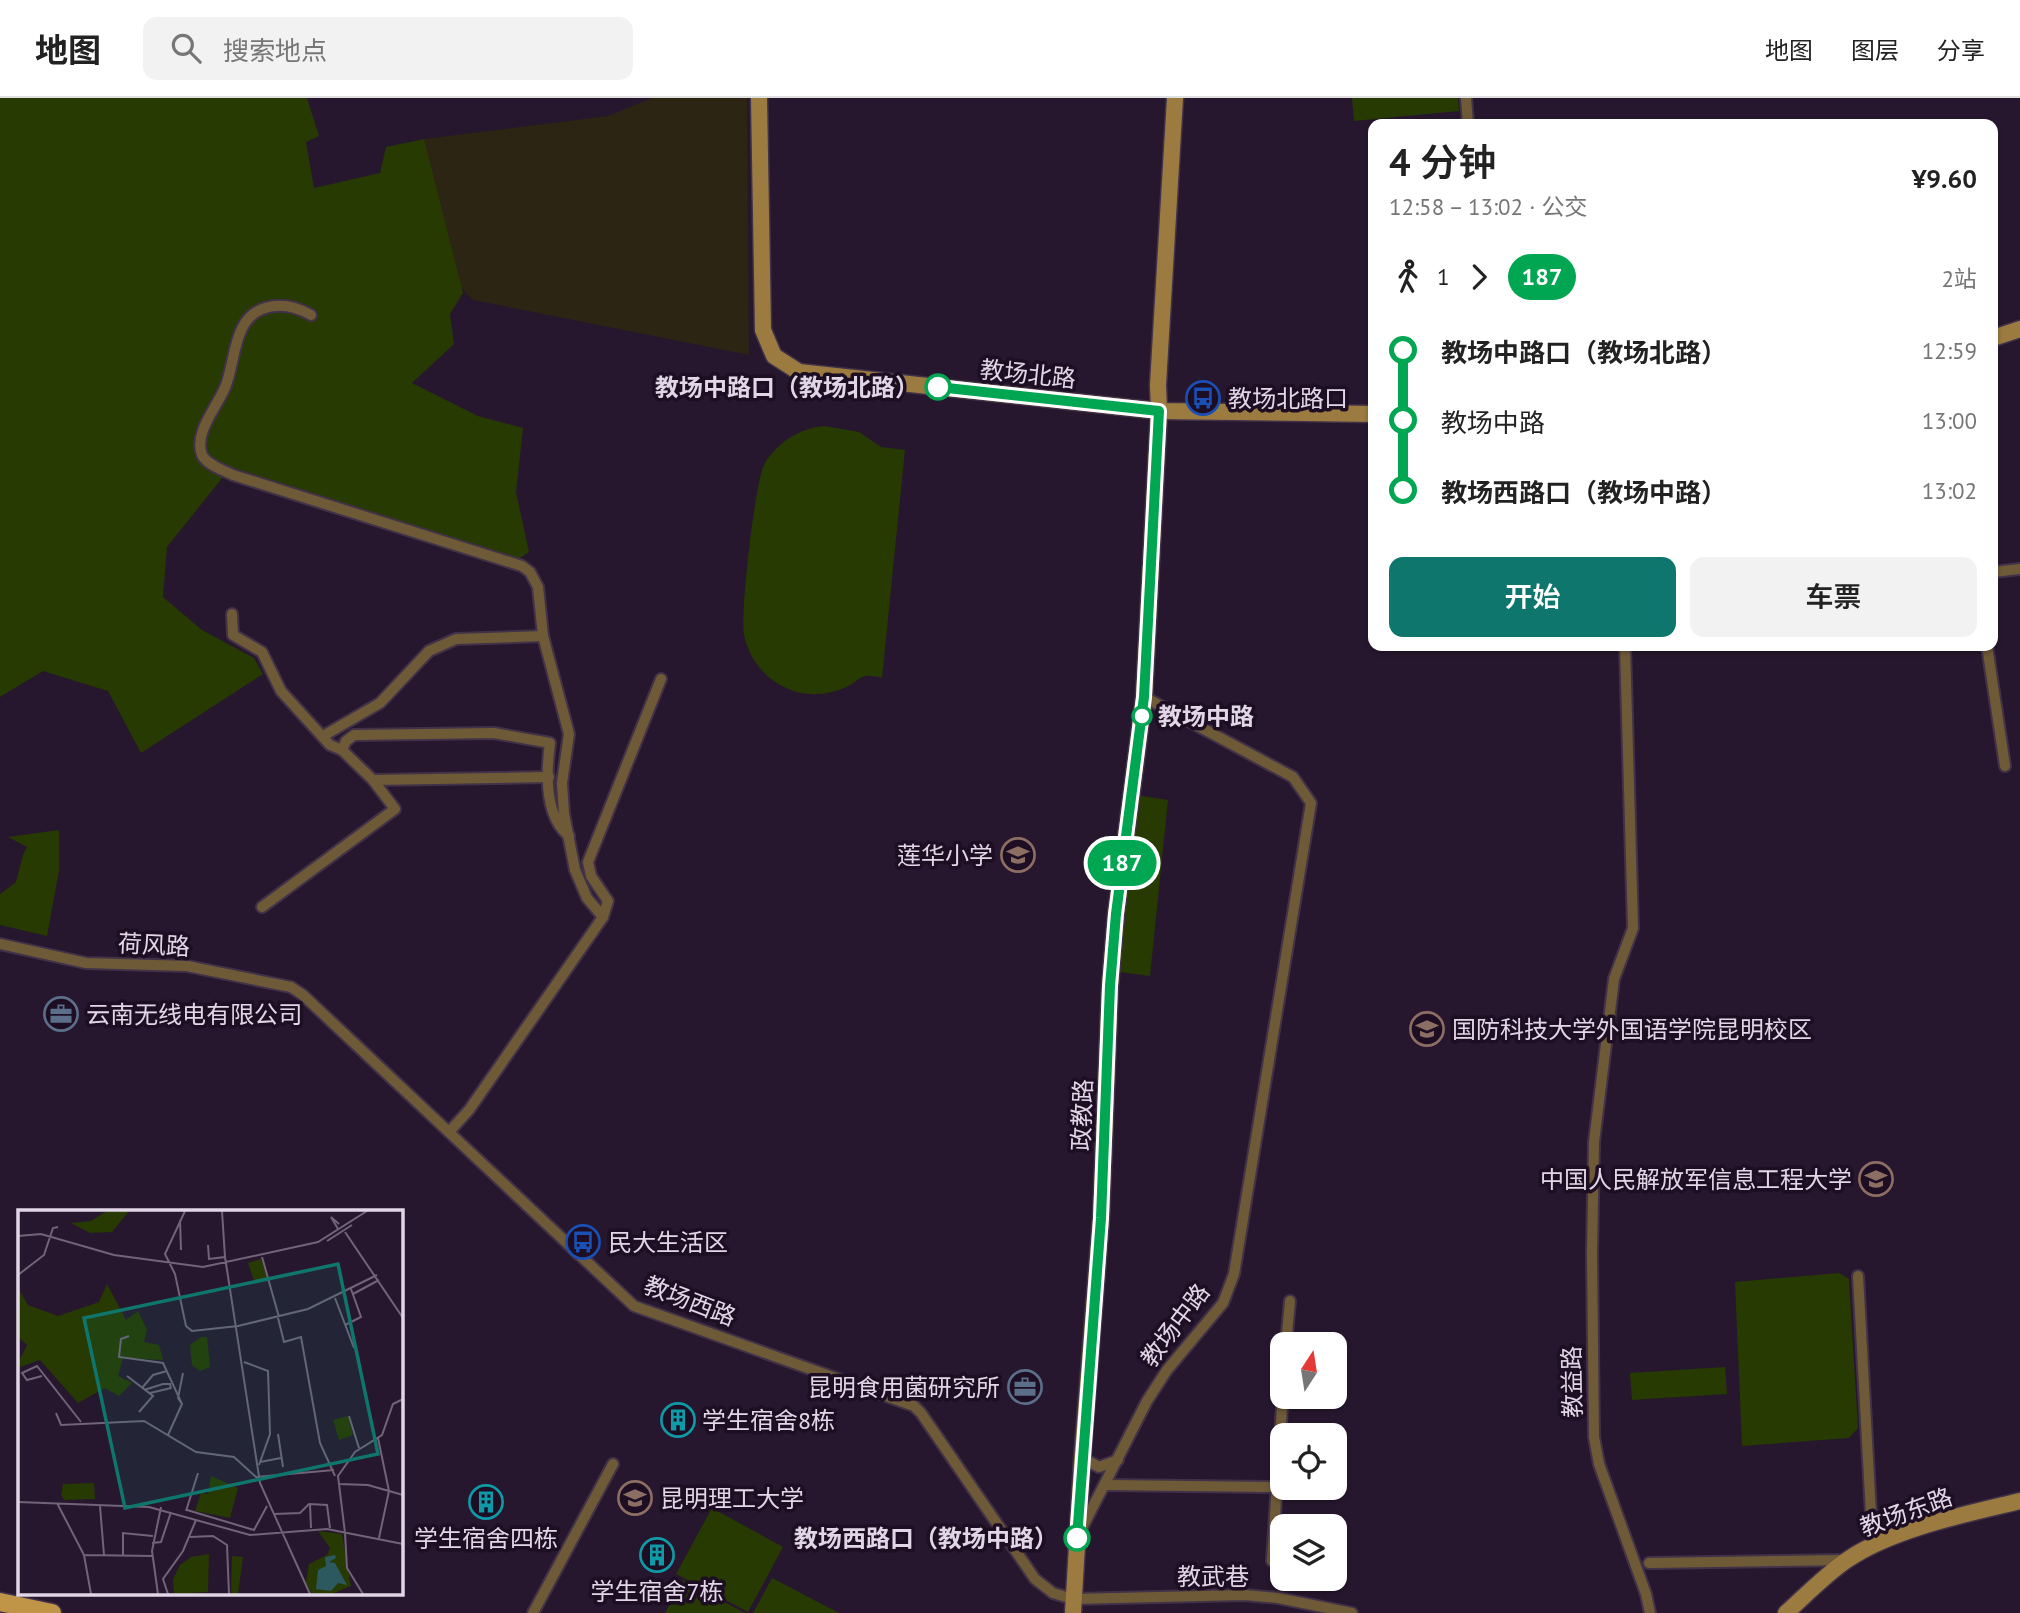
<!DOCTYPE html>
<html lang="zh">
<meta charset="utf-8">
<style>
:root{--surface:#fff;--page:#f2f2f2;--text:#222;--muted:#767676;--line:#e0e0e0;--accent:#0f766e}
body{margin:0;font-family:"PT Sans","Noto Sans SC",sans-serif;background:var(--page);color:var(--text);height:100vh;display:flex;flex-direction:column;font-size:26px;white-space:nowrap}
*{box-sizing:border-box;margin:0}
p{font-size:23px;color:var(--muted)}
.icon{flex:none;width:38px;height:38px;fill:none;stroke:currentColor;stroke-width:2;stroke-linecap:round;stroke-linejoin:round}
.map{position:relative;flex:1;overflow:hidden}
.sheet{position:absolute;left:1368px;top:21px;width:630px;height:532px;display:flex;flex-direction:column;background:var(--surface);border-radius:14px;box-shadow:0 2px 5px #0004}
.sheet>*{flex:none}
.badge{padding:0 14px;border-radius:23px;font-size:24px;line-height:46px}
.needle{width:46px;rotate:12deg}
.fabs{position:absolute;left:1270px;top:1234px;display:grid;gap:14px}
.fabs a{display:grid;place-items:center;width:77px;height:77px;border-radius:14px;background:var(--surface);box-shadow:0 2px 5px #0004;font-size:35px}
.map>.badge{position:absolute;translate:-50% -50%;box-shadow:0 0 0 4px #fff}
.legs{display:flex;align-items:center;gap:10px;height:77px;padding:0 21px;font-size:23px}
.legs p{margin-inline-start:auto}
.summary{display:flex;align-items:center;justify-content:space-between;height:119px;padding:0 21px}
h1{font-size:38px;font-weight:600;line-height:52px}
.primary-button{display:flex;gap:14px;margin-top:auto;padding:14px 21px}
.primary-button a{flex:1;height:80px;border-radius:14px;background:var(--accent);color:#fff;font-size:28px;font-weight:600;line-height:80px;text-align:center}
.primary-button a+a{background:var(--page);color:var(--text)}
ul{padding:0 21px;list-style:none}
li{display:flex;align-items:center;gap:24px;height:70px;font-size:26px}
li i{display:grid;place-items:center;width:10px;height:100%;margin:0 9px;background:currentColor}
li i::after{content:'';width:18px;height:18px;margin:-9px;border:5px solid;border-radius:50%;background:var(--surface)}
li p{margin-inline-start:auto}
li:first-child i{background:linear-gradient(#0000 50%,currentColor 0)}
li:last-child i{background:linear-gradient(currentColor 50%,#0000 0)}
header{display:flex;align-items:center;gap:42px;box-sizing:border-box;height:98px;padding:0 35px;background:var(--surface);border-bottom:2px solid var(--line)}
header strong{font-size:33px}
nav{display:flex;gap:38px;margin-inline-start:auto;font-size:24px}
.search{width:490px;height:63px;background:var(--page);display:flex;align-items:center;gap:18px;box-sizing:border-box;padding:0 24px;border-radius:14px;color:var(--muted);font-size:26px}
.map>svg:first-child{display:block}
.industrial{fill:#2c2514}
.green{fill:#263a01}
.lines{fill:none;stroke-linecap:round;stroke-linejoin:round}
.street-casing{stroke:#413248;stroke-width:14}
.secondary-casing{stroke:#413248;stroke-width:19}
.primary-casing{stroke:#413248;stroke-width:21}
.street{stroke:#6f5a37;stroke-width:10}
.secondary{stroke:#9c7b41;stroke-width:16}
.primary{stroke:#c09547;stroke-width:18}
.line-1-casing{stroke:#fff;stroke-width:16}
.line-1{stroke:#00a651;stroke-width:10}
.stop-1-dot{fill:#fff;stroke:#00a651;stroke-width:3.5}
.labels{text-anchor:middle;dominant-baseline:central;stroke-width:7;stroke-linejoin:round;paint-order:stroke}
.street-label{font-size:24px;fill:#e1d6e6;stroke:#1d0e24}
.stop-label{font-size:24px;font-weight:bold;fill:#e1d6e6;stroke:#1d0e24;text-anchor:end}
.poi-label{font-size:24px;fill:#e1d6e6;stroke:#1d0e24;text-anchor:start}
.inset-road{fill:none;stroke:#716378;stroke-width:2}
.view{fill:#0f766e;fill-opacity:0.15;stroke:#0f766e;stroke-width:3.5}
.inset-edge{fill:none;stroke:#e1d6e6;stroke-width:3.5}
</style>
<header>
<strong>地图</strong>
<div class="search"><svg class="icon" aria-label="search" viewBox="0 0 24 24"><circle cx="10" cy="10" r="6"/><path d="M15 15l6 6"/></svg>搜索地点</div>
<nav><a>地图</a><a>图层</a><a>分享</a></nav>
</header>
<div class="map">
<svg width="2020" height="1515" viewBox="0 0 2020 1515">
<rect width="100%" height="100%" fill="#27172e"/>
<polygon class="industrial" points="652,0 747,0 749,257 473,202 419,146 424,41 608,18"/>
<g class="green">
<polygon points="0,0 307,0 319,38 306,44 314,90 380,75 386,49 424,41 463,195 450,216 454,246 412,285 478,318 523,330 516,394 529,454 519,461 467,447 231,369 167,449 163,499 202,532 254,560 263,576 141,655 108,593 43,573 0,599"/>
<polygon points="1352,0 1458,0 1459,13 1354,23"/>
<path d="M 825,328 L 859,334 L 881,349 L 905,352 L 882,580 C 877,579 871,577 866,578 C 860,578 854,586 848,588 C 829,598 805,599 786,590 C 764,580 749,560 744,537 C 740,516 755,384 764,367 C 777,344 800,330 825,328 Z"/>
<polygon points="1136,697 1168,702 1150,878 1118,874 1118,835"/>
<polygon points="59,732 59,773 47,838 0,827 0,796 16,784 23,757 27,749 8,739"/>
<polygon points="1839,1175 1849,1181 1858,1330 1849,1340 1742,1348 1735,1184"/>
<polygon points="1725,1269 1727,1296 1632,1302 1630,1275"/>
<polygon points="712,1410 783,1449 748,1514 676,1476"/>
<polygon points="772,1480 839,1515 753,1515"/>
<polygon points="683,1482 745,1515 665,1515"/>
</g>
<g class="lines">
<g class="street-casing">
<g id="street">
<polyline points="1466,0 1468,26"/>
<path d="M 311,217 C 297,209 281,205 265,210 C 233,220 236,261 226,287 C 219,307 193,334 202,357 C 207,367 223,372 233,377 L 522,468 L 530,474 L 538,489 L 543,538 L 569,636 L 562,685 L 564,716 L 575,772 L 587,800 L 603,819"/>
<polyline points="1993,474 2020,471"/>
<polyline points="232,516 233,537 262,554 281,593 330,647 342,652 373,682 395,711 262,809"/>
<polyline points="1625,548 1633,830 1614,881 1594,1044 1592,1156 1594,1339 1599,1366 1646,1496 1650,1515"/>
<polyline points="1987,548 2005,668"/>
<polyline points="323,638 380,605 429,553 456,541 543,538"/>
<path d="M 342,652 L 346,643 L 354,637 L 494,635 L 550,645 C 546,675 544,718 569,738"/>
<polyline points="373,682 549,679"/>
<polyline points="0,846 86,865 187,868 291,889 303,897 634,1208 914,1308 921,1315 1035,1481 1053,1495 1073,1501 1245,1497 1278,1500 1352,1515"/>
<polyline points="449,1034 469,1012 603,819 608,803 591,778 588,764 661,581"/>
<polyline points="1858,1178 1871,1416 1882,1443"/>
<polyline points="1286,1246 1290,1203"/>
<polyline points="1082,1360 1099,1369 1118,1362"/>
<polyline points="1105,1387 1276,1389"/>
<polyline points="1080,1434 1147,1303 1167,1272 1223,1205 1234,1176 1311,705 1293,679 1144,599"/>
<polyline points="1272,1463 1283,1294"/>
<polyline points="1649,1465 1845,1462"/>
<polyline points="533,1515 613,1366"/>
</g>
</g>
<g class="secondary-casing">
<g id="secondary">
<polyline points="759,0 763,232 774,258 799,274 1159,313 1374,316"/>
<polyline points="1993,240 2020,231"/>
<polyline points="1073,1515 1082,1363 1101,1120 1110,888 1116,816 1144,599 1159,313 1158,287 1175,0"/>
<path d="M 1786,1515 C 1805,1498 1825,1477 1847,1462 C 1892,1431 1966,1416 2020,1403"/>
</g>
</g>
<g class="primary-casing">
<polyline id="primary" points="0,1504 52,1515"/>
</g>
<use href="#street" class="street"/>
<use href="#secondary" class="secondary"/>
<use href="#primary" class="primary"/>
</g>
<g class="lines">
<g class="line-1-casing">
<polyline id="line-1" points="938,289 1159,313 1144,599 1116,816 1110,888 1101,1120 1077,1440"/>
</g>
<use href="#line-1" class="line-1"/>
</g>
<defs>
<g id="bus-ring" transform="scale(1.75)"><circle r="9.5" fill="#1d0e24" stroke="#1a4fb4" stroke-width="1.5"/><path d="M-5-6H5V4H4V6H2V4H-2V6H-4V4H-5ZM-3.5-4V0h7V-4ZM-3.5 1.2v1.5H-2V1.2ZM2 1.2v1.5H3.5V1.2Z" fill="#1a4fb4"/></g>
<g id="school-ring" transform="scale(1.75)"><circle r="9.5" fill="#1d0e24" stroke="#8d6e63" stroke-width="1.5"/><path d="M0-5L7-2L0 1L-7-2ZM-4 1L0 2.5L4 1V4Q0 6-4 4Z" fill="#8d6e63"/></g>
<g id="office-ring" transform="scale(1.75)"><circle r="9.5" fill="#1d0e24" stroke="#5c6f8a" stroke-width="1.5"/><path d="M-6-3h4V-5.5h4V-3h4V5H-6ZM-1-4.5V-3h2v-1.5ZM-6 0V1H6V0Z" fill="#5c6f8a"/></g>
<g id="university-ring" transform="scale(1.75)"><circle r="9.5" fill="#1d0e24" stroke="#8d6e63" stroke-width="1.5"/><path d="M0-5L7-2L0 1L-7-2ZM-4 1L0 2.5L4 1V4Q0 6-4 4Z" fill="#8d6e63"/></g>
<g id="building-ring" transform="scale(1.75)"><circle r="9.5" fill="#1d0e24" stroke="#0f9aa8" stroke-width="1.5"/><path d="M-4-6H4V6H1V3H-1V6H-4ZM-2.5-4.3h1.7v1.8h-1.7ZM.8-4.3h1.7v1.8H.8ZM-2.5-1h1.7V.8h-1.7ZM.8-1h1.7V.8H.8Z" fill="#0f9aa8"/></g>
</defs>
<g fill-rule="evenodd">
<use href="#bus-ring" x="1203" y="300"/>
<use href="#school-ring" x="1018" y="757"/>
<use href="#office-ring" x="61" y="916"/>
<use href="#university-ring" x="1427" y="931"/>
<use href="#university-ring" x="1876" y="1081"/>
<use href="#bus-ring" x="583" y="1144"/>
<use href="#office-ring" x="1025" y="1289"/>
<use href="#building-ring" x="678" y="1322"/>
<use href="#university-ring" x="635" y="1400"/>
<use href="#building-ring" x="486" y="1404"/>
<use href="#building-ring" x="657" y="1457"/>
</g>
<g class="stop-1-dot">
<circle cx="938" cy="289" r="12"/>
<circle cx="1142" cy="618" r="9"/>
<circle cx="1077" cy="1440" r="12"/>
</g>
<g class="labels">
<g class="street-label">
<text transform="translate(1028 276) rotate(6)">教场北路</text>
<text transform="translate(154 847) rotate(3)">荷风路</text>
<text transform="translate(1082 1017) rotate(-88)">政教路</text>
<text transform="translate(690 1203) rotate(21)">教场西路</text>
<text transform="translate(1175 1227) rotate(-53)">教场中路</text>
<text transform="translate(1572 1284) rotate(-91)">教益路</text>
<text transform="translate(1906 1414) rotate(-20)">教场东路</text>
<text x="1213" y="1478">教武巷</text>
</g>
<g class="stop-label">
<text x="919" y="289">教场中路口（教场北路）</text>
<text x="1158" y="618" text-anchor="start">教场中路</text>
<text x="1058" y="1440">教场西路口（教场中路）</text>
</g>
<g class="poi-label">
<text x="1228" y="300">教场北路口</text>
<text x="993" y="757" text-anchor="end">莲华小学</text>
<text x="86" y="916">云南无线电有限公司</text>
<text x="1452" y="931">国防科技大学外国语学院昆明校区</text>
<text x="1852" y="1081" text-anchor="end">中国人民解放军信息工程大学</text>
<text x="608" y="1144">民大生活区</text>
<text x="1000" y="1289" text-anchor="end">昆明食用菌研究所</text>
<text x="702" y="1322">学生宿舍8栋</text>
<text x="660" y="1400">昆明理工大学</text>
<text x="486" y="1440" text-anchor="middle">学生宿舍四栋</text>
<text x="657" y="1493" text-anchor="middle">学生宿舍7栋</text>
</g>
</g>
<g transform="translate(18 1112)">
<rect width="385" height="385" fill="#27172e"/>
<path d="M 89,1 L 111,1 L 94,22 L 72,23 L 53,13 L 73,11 ZM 243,49 L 250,70 L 237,74 L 230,53 ZM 89,74 L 108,110 L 120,101 L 129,120 L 126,132 L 141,135 L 145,150 L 105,148 L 100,166 L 114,173 L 101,186 L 87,178 L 60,193 L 22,150 L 2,157 L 0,153 L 9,135 L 0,127 L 0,78 L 10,95 L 40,106 L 81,92 ZM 183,127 L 189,127 L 192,157 L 182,161 L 174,155 L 172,135 ZM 330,206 L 335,225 L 321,230 L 315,210 ZM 193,266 L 220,278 L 212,308 L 177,301 L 183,283 L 190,284 ZM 76,273 L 77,289 L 46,290 L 43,285 L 45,274 ZM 300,321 L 324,324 L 333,376 L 314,384 L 294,384 L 288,372 L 291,354 L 309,345 L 312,338 ZM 191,344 L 190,382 L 156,384 L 155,369 L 162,355 L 173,347 ZM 214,346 L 225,347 L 220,384 L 213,384 Z" fill="#263a01"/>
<path d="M 317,345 L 318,348 L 311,352 L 317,353 L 329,375 L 320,373 L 313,381 L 298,379 L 300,360 L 308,356 L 307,347 Z" fill="#2c5960"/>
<path class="inset-road" d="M 167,1 L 147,44 L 157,64 L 168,116 L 174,121 L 220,116 L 290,99 L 359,65M 162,10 L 163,40M 320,19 L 313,7 L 321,14M 327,22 L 385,108M 0,26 L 23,24 L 96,45 L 185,57 L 300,32 L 349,1M 309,31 L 334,15M 190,35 L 191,49 L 207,47 L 204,1M 207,47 L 242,273 L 292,384M 244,47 L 261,107M 0,65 L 26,45 L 35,18 L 40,17M 335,84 L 361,70M 317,88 L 336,138M 260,108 L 266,132 L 283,127 L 302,233 L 317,266M 327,115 L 343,107 L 333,79M 111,126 L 103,129 L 101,147 L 145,153 L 164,194M 226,152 L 250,161 L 252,224 L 241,255M 24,166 L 9,170 L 4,163 L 19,156 L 63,212M 109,166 L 135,186 L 121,202M 124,178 L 135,165 L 149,161M 126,180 L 145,174 L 152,174 L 153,179M 132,183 L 153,178M 38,203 L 43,215 L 126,211 L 178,242 L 216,247 L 238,267 L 316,260M 331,206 L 341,238M 260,224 L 265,257M 150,225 L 164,194 L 160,188 L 165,163M 360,228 L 371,281 L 361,328M 242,252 L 263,248M 320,274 L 350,275 L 385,285M 0,292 L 131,297 L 232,325 L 309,319 L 385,334M 39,293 L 66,345 L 73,384M 292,294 L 293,318M 82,296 L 86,345M 169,300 L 236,320 L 249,296M 168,301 L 180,263M 256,304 L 282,303 L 291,294 L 309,295 L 312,318M 327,323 L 320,266 L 337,242 L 364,225 L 375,194 L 385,189M 327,323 L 329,358 L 345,384M 172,327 L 195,326 L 209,335 L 211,384M 134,333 L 143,332 L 153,302M 66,345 L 135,346M 105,345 L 105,323 L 135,326M 140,384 L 134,341 L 143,297M 150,384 L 145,369 L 165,341 L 178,310"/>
<path class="view" d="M 320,54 L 360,244 L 107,298 L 66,108 Z"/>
<rect width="385" height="385" class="inset-edge"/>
</g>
</svg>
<div class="fabs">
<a><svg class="needle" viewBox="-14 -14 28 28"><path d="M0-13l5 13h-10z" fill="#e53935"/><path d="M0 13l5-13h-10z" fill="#767676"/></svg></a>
<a><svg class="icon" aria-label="locate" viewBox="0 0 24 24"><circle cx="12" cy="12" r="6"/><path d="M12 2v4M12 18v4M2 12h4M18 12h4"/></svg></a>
<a><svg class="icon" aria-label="layers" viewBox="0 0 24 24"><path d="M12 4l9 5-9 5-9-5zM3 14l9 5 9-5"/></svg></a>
</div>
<b class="badge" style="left:1122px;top:765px;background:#00a651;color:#fff">187</b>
<section class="sheet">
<div class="summary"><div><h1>4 分钟</h1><p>12:58 – 13:02 · 公交</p></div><b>¥9.60</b></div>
<div class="legs"><svg class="icon" aria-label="walk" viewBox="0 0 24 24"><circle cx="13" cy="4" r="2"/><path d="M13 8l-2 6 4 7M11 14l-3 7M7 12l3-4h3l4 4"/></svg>1<svg class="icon" aria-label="forward" viewBox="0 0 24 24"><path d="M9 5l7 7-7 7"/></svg><b class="badge" style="background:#00a651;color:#fff">187</b><p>2站</p></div>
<ul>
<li><i style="color:#00a651"></i><b>教场中路口（教场北路）</b><p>12:59</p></li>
<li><i style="color:#00a651"></i><span>教场中路</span><p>13:00</p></li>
<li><i style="color:#00a651"></i><b>教场西路口（教场中路）</b><p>13:02</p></li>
</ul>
<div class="primary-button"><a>开始</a><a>车票</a></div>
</section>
</div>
